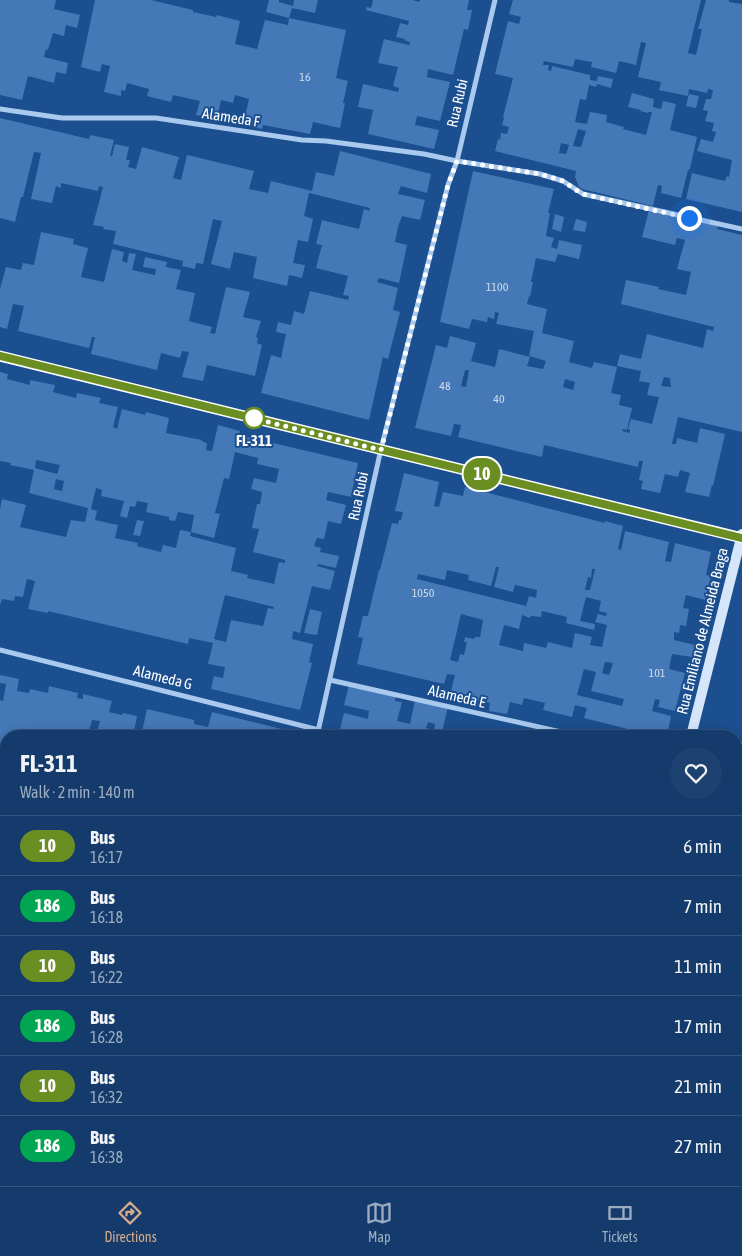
<!DOCTYPE html>
<meta charset="utf-8">
<style>
:root{--surface:#143b6b;--page:#1d4271;--text:#f1f3f6;--muted:#9dadc1;--line:#33557e;--accent:#d6ab8b}
body{margin:0;font-family:"Asap Condensed",sans-serif;background:var(--page);color:var(--text);height:100vh;display:flex;flex-direction:column;font-size:19px;white-space:nowrap}
*{box-sizing:border-box;margin:0}
p{font-size:16px;color:var(--muted)}
.icon{flex:none;width:28px;height:28px;fill:none;stroke:currentColor;stroke-width:2;stroke-linecap:round;stroke-linejoin:round}
.map{position:relative;flex:1;overflow:hidden}
.panel{position:absolute;left:0px;top:730px;width:742px;height:456px;display:flex;flex-direction:column;background:var(--surface);border-radius:20px 20px 0 0;box-shadow:0 2px 12px #0003,0 0 0 1px var(--line)}
.panel>*{flex:none}
.badge{padding:0 10px;border-radius:16px;font-size:18px;line-height:32px}
.you{position:absolute;width:25px;height:25px;margin:-12px;border:4px solid #fff;border-radius:50%;background:#1a73e8;box-shadow:0 0 0 8px #1a73e833}
.map>.badge{position:absolute;translate:-50% -50%;box-shadow:0 0 0 2px #fff}
.round{display:grid;place-items:center;flex:none;width:52px;height:52px;border-radius:26px;background:var(--page)}
.head{display:flex;align-items:center;justify-content:space-between;height:85px;padding:0 20px}
h1{font-size:24px;font-weight:700;line-height:38px}
ul{padding:0;list-style:none}
li{display:flex;align-items:center;gap:15px;height:60px;padding:0 20px;border-top:1px solid var(--line)}
li div{flex:1}
li b{display:block;font-size:19px}
li em{font-style:normal}
li .badge{min-width:55px;font-weight:700;text-align:center}
.menu{display:flex;justify-content:space-around;align-items:center;height:70px;border-top:1px solid var(--line);background:var(--surface);font-size:14px;color:var(--muted)}
.menu a{display:grid;justify-items:center;gap:2px}
.menu .active{color:var(--accent)}
.map>svg:first-child{display:block}
.building{fill:#4478b7;fill-rule:evenodd}
.lines{fill:none;stroke-linecap:round;stroke-linejoin:round}
.street{stroke:#a9c9ee;stroke-width:5}
.secondary{stroke:#d6e6fa;stroke-width:10}
.line-casing{stroke:#fff;stroke-width:11}
.line{stroke:#6b8e23;stroke-width:8}
.walk{stroke:#fff;stroke-width:5;stroke-dasharray:0 9}
.stop-dot{fill:#fff;stroke:#6b8e23;stroke-width:2.5}
.labels{text-anchor:middle;dominant-baseline:central;stroke-width:4;stroke-linejoin:round;paint-order:stroke}
.number-label{font-size:12px;fill:#d0dded}
.street-label{font-size:15px;fill:#fff;stroke:#1b4f8f}
.stop-label{font-size:15px;font-weight:bold;fill:#fff;stroke:#1b4f8f}
</style>
<div class="map">
<svg width="742" height="1186" viewBox="0 0 742 1186">
<rect width="100%" height="100%" fill="#1b4f8f"/>
<g class="building">
<polygon points="0,0 56,0 54,9 80,15 77,28 66,25 64,36 53,33 48,50 46,49 44,57 68,63 66,74 56,72 54,83 28,76 22,100 0,95"/>
<polygon points="95,0 151,0 193,10 193,12 216,17 217,15 240,21 235,44 257,49 265,20 288,25 289,18 346,30 336,78 348,81 343,103 345,103 340,128 313,122 310,134 263,125 262,129 243,125 249,99 235,95 233,103 221,100 217,119 196,115 200,101 173,95 171,102 147,96 149,89 127,83 125,91 121,90 121,96 104,92 110,66 102,64 100,72 81,67"/>
<polygon points="269,0 279,0 279,2 293,6 294,0 318,0 315,13 292,8 289,18 266,12"/>
<polygon points="373,0 413,0 419,2 420,0 469,0 467,10 472,10 468,30 464,29 453,75 428,69 427,77 450,82 440,121 417,116 415,125 439,130 434,149 368,134 373,110 358,107 363,84 398,92 399,88 393,86 398,67 378,63 384,39 409,45 410,42 404,40 405,39 396,37 400,23 408,25 409,21 366,10 367,7 371,8"/>
<path d="M 513,0 L 701,0 L 688,53 L 696,55 L 702,29 L 698,29 L 706,0 L 729,0 L 729,2 L 742,4 L 742,212 L 686,199 L 692,173 L 725,181 L 727,176 L 729,177 L 732,160 L 697,151 L 701,139 L 713,142 L 716,132 L 712,131 L 714,123 L 705,121 L 708,111 L 703,110 L 706,99 L 711,99 L 713,90 L 708,89 L 707,93 L 689,89 L 688,96 L 659,90 L 661,82 L 638,77 L 646,43 L 641,42 L 636,65 L 619,61 L 616,73 L 591,67 L 592,62 L 575,59 L 573,67 L 544,61 L 543,65 L 549,65 L 548,70 L 551,71 L 552,66 L 590,75 L 590,80 L 597,81 L 598,76 L 613,79 L 611,88 L 597,84 L 596,87 L 589,85 L 586,100 L 580,99 L 575,122 L 587,124 L 590,112 L 607,115 L 606,122 L 624,127 L 623,129 L 646,135 L 652,112 L 648,112 L 648,113 L 640,111 L 641,110 L 628,107 L 632,93 L 654,99 L 653,107 L 661,109 L 663,101 L 676,104 L 670,130 L 697,137 L 690,169 L 688,170 L 681,198 L 661,193 L 662,186 L 658,185 L 653,206 L 582,189 L 579,187 L 575,177 L 576,171 L 495,151 L 498,139 L 500,140 L 501,133 L 507,134 L 509,127 L 502,125 L 504,118 L 503,117 L 513,78 L 495,74 L 508,21 L 519,24 L 521,17 L 509,14 ZM 578,129 L 586,131 L 581,147 L 573,146 ZM 561,143 L 569,145 L 566,154 L 559,153 Z"/>
<polygon points="689,94 699,96 696,108 686,106"/>
<polygon points="0,118 89,139 90,135 114,140 110,156 112,156 115,144 129,147 126,160 130,160 128,167 136,169 142,147 179,157 173,178 181,180 187,155 254,171 249,189 268,193 271,181 312,191 316,172 334,176 340,151 431,174 427,193 401,186 398,194 425,200 420,220 402,216 398,227 395,242 407,245 399,283 379,278 377,282 398,288 393,310 400,312 388,359 383,357 369,420 261,393 271,355 281,358 286,334 276,332 278,322 291,325 294,311 304,314 310,291 348,300 349,296 343,295 348,276 316,268 322,245 316,244 322,220 359,229 364,209 369,211 370,208 309,193 304,216 313,219 308,242 298,240 293,263 305,265 302,278 289,275 287,286 253,278 257,257 234,252 230,269 211,264 222,221 213,219 203,264 196,263 195,269 182,266 183,261 113,244 116,231 103,229 104,227 93,225 103,187 99,186 98,191 61,183 61,188 56,186 52,203 31,199 41,153 34,152 23,197 21,197 15,222 0,218"/>
<path d="M 473,171 L 554,189 L 548,213 L 550,213 L 546,236 L 554,238 L 551,247 L 557,249 L 559,240 L 582,245 L 579,259 L 558,254 L 555,262 L 536,258 L 531,282 L 533,282 L 530,297 L 529,296 L 527,304 L 547,309 L 542,333 L 574,341 L 569,362 L 592,368 L 594,362 L 617,367 L 611,393 L 621,395 L 619,405 L 632,408 L 627,430 L 623,429 L 622,431 L 630,433 L 630,430 L 628,429 L 631,419 L 652,424 L 659,397 L 647,395 L 650,383 L 639,381 L 641,371 L 617,366 L 620,354 L 641,359 L 647,334 L 703,348 L 707,329 L 713,331 L 714,327 L 621,304 L 626,280 L 659,287 L 658,289 L 686,295 L 691,272 L 677,269 L 685,240 L 677,238 L 675,245 L 642,237 L 649,210 L 718,226 L 717,229 L 742,235 L 742,432 L 678,417 L 672,444 L 676,444 L 677,438 L 697,443 L 700,428 L 725,434 L 713,486 L 712,485 L 709,497 L 685,492 L 690,473 L 680,470 L 678,477 L 665,474 L 660,493 L 641,489 L 643,481 L 639,480 L 643,461 L 639,461 L 638,467 L 544,445 L 542,457 L 458,437 L 461,425 L 454,424 L 451,436 L 415,428 L 436,345 L 447,348 L 450,336 L 476,343 L 471,361 L 495,367 L 499,349 L 530,357 L 527,366 L 543,369 L 546,361 L 529,356 L 534,331 L 496,324 L 499,313 L 495,312 L 494,319 L 488,317 L 487,322 L 472,319 L 469,329 L 440,322 ZM 465,370 L 469,370 L 466,387 L 461,386 ZM 664,377 L 670,378 L 671,387 L 661,386 ZM 565,379 L 575,382 L 573,390 L 563,387 Z"/>
<polygon points="555,214 564,217 561,232 552,229"/>
<polygon points="576,219 587,222 585,232 573,230"/>
<polygon points="41,232 74,239 73,244 88,248 81,277 104,282 112,249 124,252 122,261 127,263 129,253 136,254 132,270 155,275 156,269 143,267 145,257 167,262 166,267 181,270 176,289 195,293 189,321 212,327 210,333 215,334 226,287 250,292 243,317 261,321 256,337 258,338 257,343 262,345 255,376 207,365 203,381 182,377 189,352 182,351 180,358 161,353 157,370 91,354 95,337 92,337 89,348 18,331 24,306 13,304 7,329 0,327 0,289 6,267 21,270 23,263 34,265"/>
<path d="M 0,372 L 8,374 L 7,379 L 30,385 L 30,380 L 55,385 L 53,392 L 76,398 L 77,393 L 101,398 L 99,403 L 118,407 L 113,427 L 117,429 L 122,409 L 145,415 L 146,412 L 169,418 L 166,433 L 202,440 L 201,441 L 207,443 L 206,450 L 212,451 L 218,425 L 240,431 L 239,435 L 358,463 L 351,497 L 328,492 L 326,500 L 346,505 L 341,524 L 328,521 L 324,539 L 317,538 L 314,546 L 321,548 L 320,552 L 339,556 L 336,568 L 318,564 L 317,566 L 335,571 L 330,590 L 312,586 L 300,633 L 293,631 L 292,639 L 313,644 L 309,662 L 312,663 L 300,710 L 211,689 L 214,676 L 223,678 L 225,667 L 208,664 L 213,643 L 189,638 L 188,644 L 48,611 L 48,613 L 28,609 L 35,581 L 27,579 L 23,597 L 15,596 L 14,601 L 2,599 L 0,605 L 0,509 L 2,499 L 26,505 L 20,527 L 66,537 L 71,520 L 85,522 L 88,508 L 29,493 L 34,470 L 10,465 L 11,463 L 0,461 ZM 235,452 L 258,458 L 257,464 L 279,469 L 276,483 L 254,478 L 251,489 L 262,492 L 260,504 L 257,504 L 252,528 L 259,529 L 253,552 L 285,560 L 285,563 L 279,562 L 274,584 L 247,578 L 248,575 L 231,571 L 236,548 L 190,536 L 191,532 L 180,530 L 176,548 L 163,545 L 161,552 L 137,546 L 138,543 L 115,538 L 118,525 L 95,520 L 97,511 L 91,509 L 96,488 L 102,490 L 101,496 L 124,501 L 120,516 L 127,518 L 130,506 L 135,507 L 137,501 L 148,503 L 146,512 L 169,517 L 169,520 L 175,521 L 178,512 L 194,515 L 191,532 L 214,538 L 220,514 L 215,513 L 224,478 L 229,479 ZM 36,460 L 60,465 L 57,474 L 35,468 ZM 56,479 L 64,481 L 62,491 L 54,489 ZM 225,595 L 274,607 L 273,609 L 268,608 L 263,626 L 231,620 L 226,642 L 214,639 Z"/>
<path d="M 404,473 L 439,482 L 434,506 L 439,507 L 443,492 L 463,496 L 465,487 L 605,523 L 605,521 L 623,526 L 618,549 L 621,550 L 625,531 L 669,542 L 665,561 L 671,562 L 675,543 L 711,552 L 706,575 L 711,576 L 705,600 L 686,595 L 683,608 L 689,609 L 686,626 L 680,625 L 679,633 L 674,632 L 674,640 L 695,645 L 692,657 L 672,654 L 669,669 L 685,673 L 675,711 L 658,707 L 660,700 L 655,699 L 652,711 L 671,716 L 667,736 L 656,736 L 584,718 L 587,708 L 575,705 L 572,717 L 543,710 L 545,703 L 524,698 L 522,705 L 510,702 L 507,714 L 489,711 L 490,703 L 450,695 L 455,675 L 447,674 L 444,684 L 357,664 L 363,638 L 358,637 L 363,616 L 368,616 L 379,570 L 380,570 L 392,523 L 398,524 L 399,520 L 401,520 L 403,512 L 395,511 ZM 496,567 L 499,567 L 494,587 L 513,592 L 515,585 L 537,590 L 536,598 L 529,596 L 526,606 L 417,579 L 418,574 L 445,580 L 447,570 L 469,575 L 468,580 L 491,586 ZM 592,569 L 595,569 L 590,590 L 585,590 L 588,577 L 591,578 ZM 586,597 L 601,601 L 599,611 L 607,613 L 606,616 L 598,614 L 595,622 L 607,625 L 602,647 L 590,645 L 592,637 L 575,633 L 572,648 L 548,642 L 546,648 L 524,643 L 523,651 L 499,645 L 504,625 L 519,629 L 522,615 L 530,618 L 531,616 L 541,617 L 542,611 L 567,617 L 566,623 L 594,630 L 595,624 L 580,621 ZM 461,614 L 483,620 L 480,637 L 475,637 L 474,639 L 465,637 L 464,642 L 467,642 L 464,655 L 460,654 L 458,662 L 450,660 ZM 605,662 L 613,663 L 609,675 L 602,673 ZM 584,669 L 596,672 L 591,691 L 624,699 L 622,706 L 577,695 Z"/>
<polygon points="137,520 144,521 140,536 133,535"/>
<polygon points="310,609 322,612 317,635 304,633"/>
<polygon points="0,675 19,679 17,691 29,693 30,689 48,693 49,686 78,693 77,698 83,699 83,694 112,701 109,712 122,715 123,713 137,716 133,736 96,736 100,721 92,720 88,736 6,736 6,776 0,774 0,700 3,701 6,684 0,683"/>
<polygon points="349,685 396,695 395,701 402,702 397,721 410,724 415,700 448,707 442,732 455,736 441,736 442,732 434,730 435,724 428,722 426,728 433,730 432,736 341,736 341,733 339,733 344,713 368,719 369,711 344,705"/>
<polygon points="147,709 194,720 194,724 208,727 212,712 294,732 293,736 199,736 199,735 191,733 190,736 141,736"/>
<polygon points="741,862 742,862 742,900 736,899 736,884"/>
<polygon points="736,925 742,926 742,986 736,984"/>
<polygon points="0,1013 6,1015 6,1077 0,1075 4,1064 0,1063"/>
<polygon points="0,1134 6,1136 6,1180 8,1180 7,1182 0,1181"/>
<polygon points="24,1180 150,1180 168,1186 23,1186"/>
<polygon points="264,1180 316,1180 314,1186 262,1186"/>
<polygon points="344,1180 364,1184 364,1180 561,1180 560,1186 453,1186 444,1184 444,1186 343,1186"/>
</g>
<g class="lines">
<g class="street">
<polyline points="0,109 62,118 156,118 302,140 326,141 424,154 457,161 540,174 563,181 583,194 742,229"/>
<polyline points="0,356 742,538"/>
<polyline points="0,650 319,730"/>
<polyline points="330,680 579,736"/>
<polyline points="317,736 381,449 448,185 457,161 495,0"/>
<polyline points="0,794 6,795"/>
<polyline points="736,912 742,913"/>
<polyline points="0,977 6,979"/>
<polyline points="0,1117 6,1119"/>
<polyline points="188,1180 205,1186"/>
<polyline points="332,1186 333,1180"/>
</g>
<g class="secondary">
<polyline points="691,736 742,534"/>
<polyline points="736,772 742,747"/>
<polyline points="593,1186 595,1180"/>
<polyline points="640,1186 641,1180"/>
</g>
</g>
<g class="lines">
<g class="line-casing">
<polyline id="line" points="0,356 742,538"/>
</g>
<use href="#line" class="line"/>
<polyline class="walk" points="254,418 248,417 381,450 448,185 457,161 540,174 563,181 582,194 689,218"/>
</g>
<circle class="stop-dot" cx="254" cy="418" r="10"/>
<g class="labels">
<g class="number-label">
<text x="305" y="77">16</text>
<text x="497" y="287">1100</text>
<text x="445" y="386">48</text>
<text x="499" y="399">40</text>
<text x="423" y="593">1050</text>
<text x="657" y="673">101</text>
</g>
<g class="street-label">
<text transform="translate(457 103) rotate(-77)">Rua Rubi</text>
<text transform="translate(231 117) rotate(9)">Alameda F</text>
<text transform="translate(358 496) rotate(-78)">Rua Rubi</text>
<text transform="translate(702 631) rotate(-76)">Rua Emíliano de Almeida Braga</text>
<text transform="translate(163 677) rotate(14)">Alameda G</text>
<text transform="translate(457 696) rotate(13)">Alameda E</text>
</g>
<g class="stop-label">
<text x="254" y="440">FL-311</text>
</g>
</g>
</svg>
<div class="you" style="left:689px;top:218px"></div>
<b class="badge" style="left:482px;top:474px;background:#6b8e23;color:#fff">10</b>
<section class="panel">
<div class="head"><div><h1>FL-311</h1><p>Walk · 2 min · 140 m</p></div><a class="round"><svg class="icon" aria-label="heart" viewBox="0 0 24 24"><path d="M12 20l-8-8c-3-5 5-10 8-4 3-6 11-1 8 4z"/></svg></a></div>
<ul>
<li><span class="badge" style="background:#6b8e23;color:#fff">10</span><div><b>Bus</b><p>16:17</p></div><em>6 min</em></li>
<li><span class="badge" style="background:#00a651;color:#fff">186</span><div><b>Bus</b><p>16:18</p></div><em>7 min</em></li>
<li><span class="badge" style="background:#6b8e23;color:#fff">10</span><div><b>Bus</b><p>16:22</p></div><em>11 min</em></li>
<li><span class="badge" style="background:#00a651;color:#fff">186</span><div><b>Bus</b><p>16:28</p></div><em>17 min</em></li>
<li><span class="badge" style="background:#6b8e23;color:#fff">10</span><div><b>Bus</b><p>16:32</p></div><em>21 min</em></li>
<li><span class="badge" style="background:#00a651;color:#fff">186</span><div><b>Bus</b><p>16:38</p></div><em>27 min</em></li>
</ul>
</section>
</div>
<nav class="menu">
<a class="active"><svg class="icon" aria-label="directions" viewBox="0 0 24 24"><path d="M12 3l9 9-9 9-9-9zM9 14v-3h6M13 9l2 2-2 2"/></svg>Directions</a>
<a><svg class="icon" aria-label="map" viewBox="0 0 24 24"><path d="M3 6l6-2 6 2 6-2v14l-6 2-6-2-6 2zM9 4v14M15 6v14"/></svg>Map</a>
<a><svg class="icon" aria-label="tickets" viewBox="0 0 24 24"><path d="M3 7h18v10H3zM15 7v10"/></svg>Tickets</a>
</nav>
